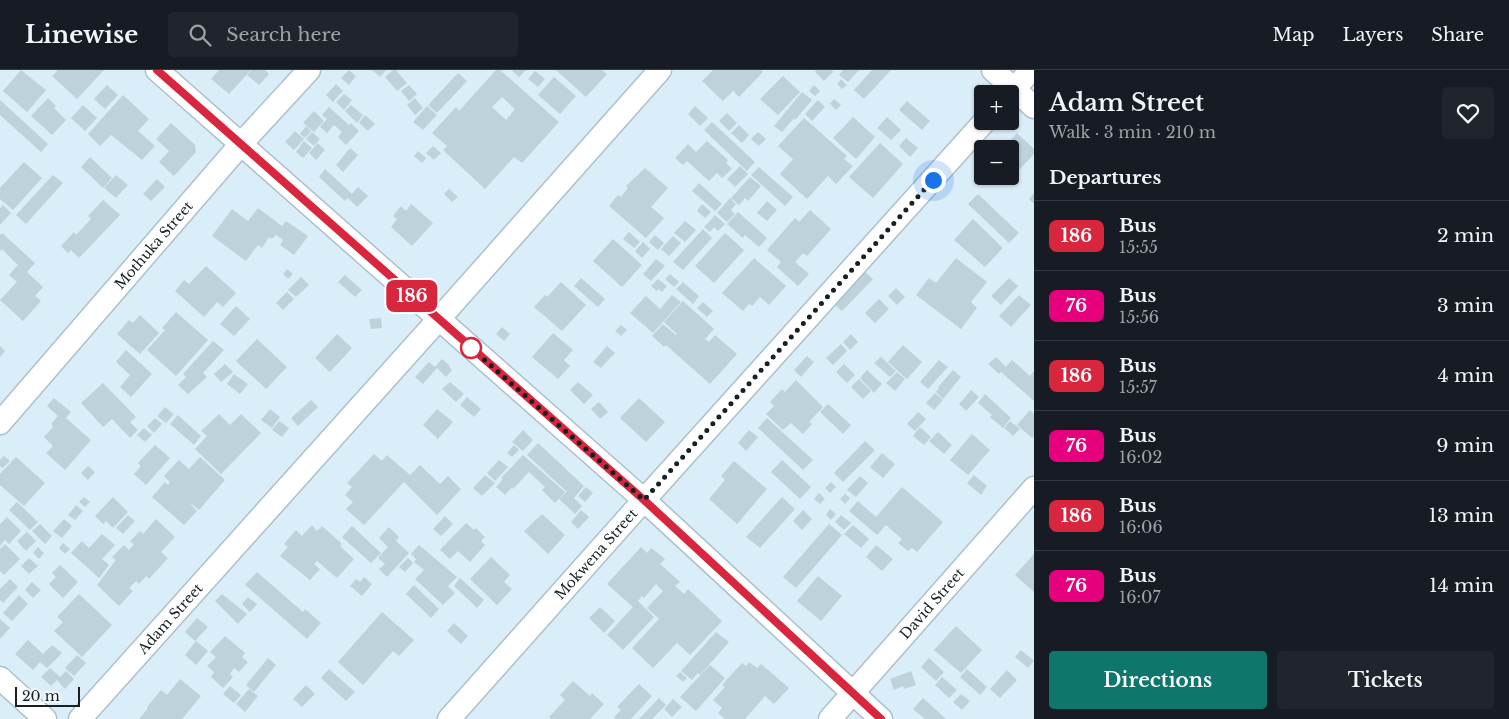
<!DOCTYPE html>
<meta charset="utf-8">
<style>
:root{--surface:#171b24;--page:#20242c;--text:#f1f3f6;--muted:#9ea1a6;--line:#363941;--accent:#0f766e}
body{margin:0;font-family:"Libre Baskerville",serif;background:var(--page);color:var(--text);height:100vh;display:flex;flex-direction:column;font-size:19px;white-space:nowrap}
*{box-sizing:border-box;margin:0}
p{font-size:16px;color:var(--muted)}
.icon{flex:none;width:28px;height:28px;fill:none;stroke:currentColor;stroke-width:2;stroke-linecap:round;stroke-linejoin:round}
.map{position:relative;flex:1;overflow:hidden}
.panel{display:flex;flex-direction:column;background:var(--surface);width:475px}
.panel>*{flex:none}
.badge{padding:0 10px;border-radius:8px;font-size:18px;line-height:32px}
.controls{position:absolute;left:974px;top:15px;display:grid;gap:10px}
.controls a{display:grid;place-items:center;width:45px;height:45px;border-radius:5px;background:var(--surface);box-shadow:0 1px 4px #0004;font-size:25px}
.scale{position:absolute;left:15px;bottom:12px;width:65px;box-sizing:border-box;padding-left:5px;border:2px solid #192024;border-top:0;font-size:14px;line-height:18px;white-space:nowrap;color:#192024;-webkit-text-stroke:4px #f1f9fd;paint-order:stroke}
.you{position:absolute;width:25px;height:25px;margin:-12px;border:4px solid #fff;border-radius:50%;background:#1a73e8;box-shadow:0 0 0 8px #1a73e833}
.map>.badge{position:absolute;translate:-50% -50%;box-shadow:0 0 0 2px #fff}
h2{padding:0 15px;font-size:19px;line-height:45px}
.round{display:grid;place-items:center;flex:none;width:52px;height:52px;border-radius:5px;background:var(--page)}
.headline{display:flex;align-items:center;justify-content:space-between;height:85px;padding:0 15px}
h1{font-size:24px;font-weight:600;line-height:38px}
.cta{display:flex;gap:10px;margin-top:auto;padding:10px 15px}
.cta a{flex:1;height:58px;border-radius:5px;background:var(--accent);color:#fff;font-size:20px;font-weight:600;line-height:58px;text-align:center}
.cta a+a{background:var(--page);color:var(--text)}
ul{padding:0;list-style:none}
li{display:flex;align-items:center;gap:15px;height:70px;padding:0 15px;border-top:1px solid var(--line)}
li div{flex:1}
li b{display:block;font-size:19px}
li em{font-style:normal}
li .badge{min-width:55px;font-weight:700;text-align:center}
header{display:flex;align-items:center;gap:30px;box-sizing:border-box;height:70px;padding:0 25px;background:var(--surface);border-bottom:1px solid var(--line)}
header strong{font-size:24px}
nav{display:flex;gap:28px;margin-inline-start:auto;font-size:18px}
.search{width:350px;height:45px;background:var(--page);display:flex;align-items:center;gap:12px;box-sizing:border-box;padding:0 18px;border-radius:5px;color:var(--muted);font-size:19px}
main{display:flex;flex:1;min-height:0}
.map>svg:first-child{display:block}
.building{fill:#bed2dc;fill-rule:evenodd}
.lines{fill:none;stroke-linecap:round;stroke-linejoin:round}
.street-casing{stroke:#acc0c9;stroke-width:25}
.street{stroke:#fff;stroke-width:22}
.line-casing{stroke:#fff;stroke-width:11}
.line{stroke:#d7263d;stroke-width:8}
.walk{stroke:#192024;stroke-width:5;stroke-dasharray:0 9}
.stop-dot{fill:#fff;stroke:#d7263d;stroke-width:2.5}
.labels{text-anchor:middle;dominant-baseline:central;stroke-width:5;stroke-linejoin:round;paint-order:stroke}
.street-label{font-size:14px;fill:#192024;stroke:#f1f9fd}
</style>
<header>
<strong>Linewise</strong>
<div class="search"><svg class="icon" aria-label="search" viewBox="0 0 24 24"><circle cx="10" cy="10" r="6"/><path d="M15 15l6 6"/></svg>Search here</div>
<nav><a>Map</a><a>Layers</a><a>Share</a></nav>
</header>
<main>
<div class="map">
<svg width="1034" height="649" viewBox="0 0 1034 649">
<rect width="100%" height="100%" fill="#daeef9"/>
<g class="building">
<polygon points="21,0 46,20 27,42 3,21"/>
<polygon points="58,0 104,0 77,29 52,6"/>
<polygon points="219,0 251,0 229,24 211,9"/>
<polygon points="252,0 265,0 269,4 259,15 247,5"/>
<polygon points="349,0 356,6 349,15 341,8"/>
<polygon points="372,0 386,0 380,7"/>
<polygon points="393,0 396,0 407,13 397,21 385,7"/>
<path d="M 496,0 L 500,0 L 559,52 L 522,93 L 514,87 L 485,119 L 443,80 L 447,76 L 432,63 L 456,37 L 459,41 ZM 502,27 L 515,39 L 506,50 L 492,37 Z"/>
<polygon points="514,0 526,0 519,7 512,1"/>
<polygon points="556,0 602,0 607,4 586,27"/>
<polygon points="713,0 761,0 763,2 739,27 733,21 723,31 702,11"/>
<polygon points="816,0 832,0 833,2 824,11 815,2"/>
<polygon points="843,0 859,0 848,12 839,5"/>
<polygon points="872,0 891,0 864,29 854,20"/>
<polygon points="535,1 545,9 538,17 528,9"/>
<polygon points="458,3 467,11 437,43 428,35"/>
<polygon points="783,6 800,22 778,45 760,29"/>
<polygon points="554,7 576,26 560,44 538,25"/>
<polygon points="841,9 847,15 842,19 837,14"/>
<polygon points="336,14 343,21 333,32 326,25"/>
<polygon points="107,15 118,25 105,39 94,29"/>
<polygon points="409,15 417,24 409,31 401,21"/>
<polygon points="814,15 820,21 815,26 809,21"/>
<polygon points="802,22 812,30 795,50 794,48 782,62 774,56"/>
<polygon points="344,24 352,30 344,40 336,32"/>
<polygon points="123,25 149,49 138,61 155,76 142,90 111,65 100,76 88,64"/>
<polygon points="48,28 56,36 54,38 66,50 52,65 31,46"/>
<polygon points="415,28 423,38 415,45 407,35"/>
<polygon points="834,29 841,35 836,40 830,34"/>
<polygon points="0,30 48,74 41,82 0,45"/>
<polygon points="818,30 825,37 812,51 805,44"/>
<polygon points="907,31 930,51 922,60 899,40"/>
<polygon points="83,35 97,48 85,61 71,48"/>
<polygon points="351,35 363,45 357,53 345,41"/>
<polygon points="427,36 437,45 423,60 413,52"/>
<polygon points="695,36 708,48 700,56 688,44"/>
<polygon points="329,37 349,55 351,53 359,61 346,75 338,67 342,62 334,55 327,63 320,57 327,49 322,45"/>
<polygon points="314,41 324,51 314,62 303,53"/>
<polygon points="727,43 737,53 729,61 719,51"/>
<polygon points="365,45 375,54 368,61 359,53"/>
<polygon points="853,47 875,67 856,89 833,68"/>
<polygon points="887,47 901,60 891,70 877,58"/>
<polygon points="804,48 847,86 844,89 853,96 836,114 828,106 807,129 780,104 793,89 778,76"/>
<polygon points="712,52 755,92 747,101 704,60"/>
<polygon points="171,53 195,75 196,82 174,106 159,92 169,81 156,69"/>
<polygon points="739,55 749,65 742,73 731,63"/>
<polygon points="306,56 311,61 305,68 300,64"/>
<polygon points="295,61 304,69 294,80 285,72"/>
<polygon points="312,62 320,69 314,76 306,69"/>
<polygon points="758,62 766,69 759,76 751,69"/>
<polygon points="1017,63 1034,79 1034,84 1007,113 1000,106 1010,106 1010,79 1002,79"/>
<polygon points="906,68 918,78 910,87 899,76"/>
<polygon points="304,71 312,78 303,88 296,82"/>
<polygon points="707,71 728,90 726,93 732,99 722,108 717,103 709,111 687,91 683,95 675,88 688,74 696,82"/>
<polygon points="318,73 325,80 316,90 309,83"/>
<polygon points="880,73 903,94 873,128 849,107"/>
<polygon points="433,76 441,83 434,90 426,83"/>
<polygon points="350,78 358,85 343,102 336,95"/>
<polygon points="418,81 426,88 422,93 414,86"/>
<polygon points="90,87 112,108 103,118 81,97"/>
<polygon points="24,92 42,108 13,140 0,129 0,118"/>
<polygon points="740,96 748,104 735,117 727,109"/>
<polygon points="759,97 793,127 785,136 751,105"/>
<polygon points="645,98 668,118 651,137 664,148 646,168 609,136 618,125 621,127 628,118 626,116"/>
<polygon points="325,99 352,124 358,117 368,126 357,137 348,128 345,131 319,107"/>
<polygon points="53,105 63,113 26,154 16,145"/>
<polygon points="116,105 128,115 116,128 104,118"/>
<polygon points="750,107 761,116 748,131 745,128 739,135 731,128"/>
<polygon points="157,109 165,117 151,131 143,124"/>
<polygon points="699,113 722,134 715,141 692,121"/>
<polygon points="449,119 458,127 452,132 444,124"/>
<polygon points="1034,123 1034,134 1029,129"/>
<polygon points="978,124 1019,163 1009,173 968,134"/>
<polygon points="730,128 736,134 731,140 735,144 727,152 717,143"/>
<polygon points="103,130 120,145 79,188 71,180 68,183 61,176 74,162 76,165 91,149 88,146"/>
<polygon points="767,131 777,140 767,151 757,143"/>
<polygon points="411,134 433,153 412,176 391,157 397,149 393,146 401,136 406,141"/>
<polygon points="702,134 711,142 705,148 697,141"/>
<polygon points="3,135 11,143 0,155 0,138"/>
<polygon points="258,138 282,156 286,151 308,166 294,185 280,175 283,170 276,165 272,169 269,167 262,178 258,175 246,191 212,166 232,139 248,151"/>
<polygon points="810,140 831,159 807,186 803,183 795,192 809,204 798,216 777,197 781,192 767,180 795,148 799,152"/>
<polygon points="738,142 767,168 759,177 745,165 743,168 727,154"/>
<polygon points="715,145 725,154 718,161 714,157 710,162 704,157"/>
<polygon points="973,149 1003,178 985,197 954,170"/>
<polygon points="685,151 696,160 685,172 674,163"/>
<polygon points="703,159 712,168 683,200 673,192"/>
<polygon points="629,162 640,172 634,178 623,169"/>
<polygon points="2,163 35,193 27,202 43,217 35,226 41,231 23,251 0,230 17,212 9,205 18,195 2,179 0,181 0,165"/>
<polygon points="725,163 744,180 714,213 695,196"/>
<polygon points="655,165 664,173 658,180 649,172"/>
<polygon points="673,166 681,173 669,186 661,179"/>
<polygon points="613,169 642,195 622,217 593,191"/>
<polygon points="643,172 650,179 642,188 635,181"/>
<polygon points="754,188 786,216 769,235 760,227 752,236 749,234 743,241 722,223"/>
<polygon points="956,188 987,212 971,232 977,238 961,259 916,225 929,208 936,213"/>
<polygon points="656,189 665,196 651,211 643,204"/>
<polygon points="206,196 236,223 223,237 217,232 204,247 175,221 184,210 189,214"/>
<polygon points="287,199 293,204 288,209 283,204"/>
<polygon points="862,199 873,209 842,241 831,231"/>
<polygon points="670,204 679,212 674,217 665,209"/>
<polygon points="345,205 362,220 355,227 338,212"/>
<polygon points="301,207 309,215 296,227 288,220"/>
<polygon points="581,208 605,229 598,237 574,216"/>
<polygon points="1009,208 1018,216 1001,235 991,226"/>
<polygon points="658,209 667,216 662,222 659,219 657,221 651,216"/>
<polygon points="561,212 586,235 562,261 534,237 545,225 547,227"/>
<polygon points="683,212 699,226 693,234 676,219"/>
<polygon points="896,218 905,227 897,235 888,226"/>
<polygon points="287,222 294,229 283,240 276,233"/>
<polygon points="672,225 681,232 653,263 630,243 646,226 660,239"/>
<polygon points="1019,225 1031,235 1011,257 999,246"/>
<polygon points="879,229 889,239 875,253 865,243"/>
<polygon points="683,231 714,259 705,269 709,272 715,265 737,284 710,314 666,275 664,277 652,266 663,254 676,265 677,264 664,252"/>
<polygon points="703,232 713,241 707,247 697,238"/>
<polygon points="236,236 250,249 234,266 220,254"/>
<polygon points="176,242 208,270 176,306 147,280 165,260 162,258"/>
<polygon points="140,245 159,263 140,284 117,264 129,250 133,253"/>
<polygon points="381,248 382,258 371,259 369,249"/>
<polygon points="621,255 627,260 621,266 615,261"/>
<polygon points="502,257 510,264 504,271 496,264"/>
<polygon points="553,263 573,280 564,290 570,296 558,309 532,287"/>
<polygon points="337,264 352,278 330,302 315,288"/>
<polygon points="851,264 858,272 850,280 843,272"/>
<polygon points="257,269 287,297 266,319 236,291"/>
<polygon points="213,271 224,280 203,303 207,307 188,324 178,315 186,307 183,304"/>
<polygon points="841,274 847,281 833,295 826,288"/>
<polygon points="903,275 922,292 907,309 888,292"/>
<polygon points="0,276 5,281 0,287"/>
<polygon points="607,276 615,283 601,298 593,292"/>
<polygon points="126,280 152,304 131,327 120,317 130,305 116,292"/>
<polygon points="807,286 814,292 801,307 794,300"/>
<polygon points="881,287 896,301 890,307 874,293"/>
<polygon points="996,287 1006,297 1012,290 1030,306 1034,301 1034,331 1001,302 999,304 988,294"/>
<polygon points="442,289 450,296 449,297 452,300 446,307 437,298 423,314 415,307 429,292 435,297"/>
<polygon points="939,290 948,297 928,319 920,312"/>
<polygon points="225,294 233,302 221,312 214,304"/>
<polygon points="844,294 855,305 847,313 836,302"/>
<polygon points="867,300 882,314 874,323 860,308"/>
<polygon points="953,300 961,307 943,329 936,322 939,318 938,317"/>
<polygon points="897,302 905,309 895,321 886,313"/>
<polygon points="234,304 248,314 240,324 227,314"/>
<polygon points="859,309 871,321 863,329 851,317"/>
<polygon points="796,310 823,337 809,352 812,354 803,364 791,353 783,360 766,344 774,336 770,332 782,319 785,322"/>
<polygon points="450,312 464,324 456,332 442,319"/>
<polygon points="578,312 593,325 584,334 570,320"/>
<polygon points="103,313 136,347 130,352 138,360 130,368 112,349 103,357 81,333"/>
<polygon points="971,320 979,327 966,341 959,334"/>
<polygon points="935,323 943,330 934,340 926,333"/>
<polygon points="985,324 1011,348 1003,358 990,347 992,345 978,333"/>
<polygon points="467,327 481,339 474,347 460,335"/>
<polygon points="54,328 71,342 66,348 91,370 65,400 46,383 53,376 44,367 53,357 51,354 58,346 47,336"/>
<polygon points="639,328 665,352 646,372 620,348"/>
<polygon points="311,330 318,337 298,356 291,348"/>
<polygon points="599,332 608,342 600,349 591,339"/>
<polygon points="828,334 851,355 843,364 820,342"/>
<polygon points="165,337 174,344 166,353 157,346"/>
<polygon points="270,339 280,347 272,358 261,350"/>
<polygon points="437,339 453,352 438,369 423,355"/>
<polygon points="1030,340 1034,344 1034,366 1032,368 1017,355"/>
<polygon points="918,342 926,349 915,361 907,354"/>
<polygon points="219,344 230,355 241,344 261,363 221,404 195,379 207,366 201,361"/>
<polygon points="178,345 201,366 194,375 170,354"/>
<polygon points="155,348 162,354 154,363 147,356"/>
<polygon points="767,348 813,390 803,400 758,358"/>
<polygon points="279,351 289,358 282,367 272,360"/>
<polygon points="1010,351 1020,359 1013,366 1004,358"/>
<polygon points="920,357 931,367 924,375 913,366"/>
<polygon points="144,358 152,365 145,372 137,365"/>
<polygon points="523,360 533,370 523,381 512,372"/>
<polygon points="749,360 758,367 746,381 738,373"/>
<polygon points="938,362 952,375 944,384 929,371"/>
<polygon points="972,364 990,380 968,405 950,390"/>
<polygon points="865,371 875,380 843,412 834,403"/>
<polygon points="538,373 584,416 574,428 582,436 575,444 559,429 568,420 566,421 527,385"/>
<polygon points="155,375 170,388 146,415 134,404 141,396 138,393"/>
<polygon points="514,375 519,380 512,387 507,383"/>
<polygon points="882,383 895,394 883,408 870,397"/>
<polygon points="374,384 382,391 387,385 410,405 420,395 440,414 448,406 461,419 437,445 404,412 364,455 346,439 353,432 345,425 352,417 347,413"/>
<polygon points="523,385 565,422 555,433 542,420 545,417 529,402 513,419 512,417 505,425 496,417 503,409 501,408"/>
<polygon points="4,386 10,391 3,398 0,396 0,390"/>
<polygon points="16,387 45,413 24,436 0,415 0,404"/>
<polygon points="200,387 225,410 199,440 192,434 191,435 197,441 184,455 152,427 165,412 168,415 170,412 164,406 179,390 189,399"/>
<polygon points="499,390 508,397 495,411 487,403"/>
<polygon points="782,390 811,417 800,429 771,402"/>
<polygon points="734,391 767,419 737,454 709,429 725,410 721,406"/>
<polygon points="88,396 95,402 88,410 81,403"/>
<polygon points="485,405 495,413 482,426 473,418"/>
<polygon points="974,405 987,416 981,425 967,413"/>
<polygon points="860,406 868,413 856,427 847,420"/>
<polygon points="831,412 836,417 830,423 825,418"/>
<polygon points="586,417 593,423 585,432 578,426"/>
<polygon points="902,417 943,452 917,482 912,478 908,481 898,473 902,469 886,455 877,465 849,441 858,431 876,447"/>
<polygon points="819,423 825,429 820,434 814,429"/>
<polygon points="845,424 850,428 845,434 840,429"/>
<polygon points="84,427 90,432 85,437 79,432"/>
<polygon points="113,427 128,442 113,458 106,451 103,454 95,446"/>
<polygon points="782,427 795,439 760,478 746,467"/>
<polygon points="17,432 38,452 30,460 9,440"/>
<polygon points="76,435 83,441 75,450 68,445"/>
<polygon points="830,439 836,444 831,450 826,445"/>
<polygon points="581,440 589,447 578,459 571,452"/>
<polygon points="803,440 812,449 802,460 793,451"/>
<polygon points="542,444 565,465 548,484 524,461"/>
<polygon points="128,445 135,451 123,464 116,458"/>
<polygon points="841,445 851,453 844,460 835,452"/>
<polygon points="445,446 453,454 441,466 433,459"/>
<polygon points="7,447 21,461 9,474 5,470 0,476 0,454"/>
<polygon points="64,449 72,456 62,468 53,461"/>
<polygon points="156,449 175,467 161,482 168,488 149,509 146,506 139,514 136,511 129,518 133,521 119,536 97,515 116,490 112,487 124,475 129,480 134,474 130,471 140,461 143,464"/>
<polygon points="466,453 474,460 476,458 485,467 481,471 485,475 470,492 458,481 450,489 440,480"/>
<polygon points="40,454 52,466 45,474 32,461"/>
<polygon points="829,454 842,465 796,518 783,507"/>
<polygon points="312,455 317,461 322,456 342,474 340,476 354,489 337,508 317,491 314,494 320,499 310,510 280,486 288,477 284,474 296,460 302,466"/>
<polygon points="853,455 869,469 861,478 844,464"/>
<polygon points="352,456 381,483 371,493 342,467"/>
<polygon points="389,457 399,467 396,471 409,483 387,507 379,499 385,494 378,488 388,477 379,468"/>
<polygon points="27,462 36,471 26,481 17,471"/>
<polygon points="102,464 115,475 102,489 109,495 99,508 71,483 82,471 89,478"/>
<polygon points="63,473 70,479 65,484 59,478"/>
<polygon points="5,474 20,489 4,505 0,501 0,479"/>
<polygon points="419,475 457,507 448,516 455,523 443,535 415,509 424,500 414,492 416,489 411,484"/>
<polygon points="876,475 893,489 882,501 866,487"/>
<polygon points="38,477 44,483 39,489 33,483"/>
<polygon points="641,477 647,483 651,478 665,489 660,494 680,512 675,516 684,524 688,519 722,551 690,585 677,573 653,598 632,578 659,549 647,538 663,521 656,514 644,528 642,526 638,531 654,547 623,580 607,565 633,537 607,514"/>
<polygon points="1034,484 1034,522 1015,505"/>
<polygon points="491,487 510,505 504,512 512,519 497,535 470,509"/>
<polygon points="29,488 38,496 29,504 21,496"/>
<polygon points="408,488 413,493 405,502 399,497"/>
<polygon points="60,495 78,512 63,528 49,514 56,507 52,503"/>
<polygon points="257,502 303,542 305,539 321,553 307,569 245,515"/>
<polygon points="818,506 842,526 821,551 797,531"/>
<polygon points="364,507 372,514 362,526 350,516 356,509 360,512"/>
<polygon points="460,508 484,530 477,538 454,516"/>
<polygon points="10,509 18,517 3,533 0,530 0,519"/>
<polygon points="32,512 41,520 33,528 25,520"/>
<polygon points="414,515 439,539 431,548 406,524"/>
<polygon points="79,524 112,555 82,587 54,561 63,552 57,547"/>
<polygon points="222,524 247,544 238,554 215,531"/>
<polygon points="19,525 28,534 12,551 3,543"/>
<polygon points="248,527 257,534 250,542 242,534"/>
<polygon points="600,537 615,551 604,563 589,548"/>
<polygon points="382,542 414,570 399,586 393,581 363,615 338,592"/>
<polygon points="197,548 208,557 195,571 185,562"/>
<polygon points="0,549 10,558 0,569"/>
<polygon points="454,553 468,566 461,574 447,561"/>
<polygon points="956,556 982,580 961,603 934,580"/>
<polygon points="716,562 729,572 700,605 698,603 692,610 681,601"/>
<polygon points="225,566 245,583 242,587 248,592 239,602 234,598 230,604 233,607 223,618 211,607 214,602 207,596 216,587 210,582"/>
<polygon points="28,570 43,584 52,575 62,583 47,598 40,592 33,600 15,584"/>
<polygon points="196,571 208,581 196,595 185,585"/>
<polygon points="1021,580 1034,591 1028,598 1015,587"/>
<polygon points="77,585 86,593 74,606 65,598"/>
<polygon points="268,588 276,595 254,622 246,615"/>
<polygon points="929,588 944,602 936,611 921,597"/>
<polygon points="749,592 757,598 761,594 789,618 774,634 765,626 745,649 725,649 718,643 722,638 713,630 725,617 722,615 742,593 746,596"/>
<polygon points="710,595 725,608 696,641 680,627"/>
<polygon points="50,598 60,607 66,601 74,609 65,619 57,610 51,616 41,607"/>
<polygon points="329,599 355,622 346,631 321,608"/>
<polygon points="967,599 987,617 980,625 960,607"/>
<polygon points="1007,600 1017,610 1000,628 990,619"/>
<polygon points="911,601 916,615 904,619 903,616 894,620 890,609"/>
<polygon points="680,602 687,608 683,612 676,606"/>
<polygon points="942,607 957,620 949,628 935,615"/>
<polygon points="180,609 201,626 182,649 139,649 148,638 147,637 161,620 167,625"/>
<polygon points="573,611 590,626 592,623 604,634 590,649 551,649 549,647 565,630 560,625"/>
<polygon points="639,614 652,626 631,649 616,649 614,647 621,640 617,637"/>
<polygon points="306,615 315,624 302,637 293,629"/>
<polygon points="230,616 241,625 234,633 223,624"/>
<polygon points="249,619 258,626 245,642 236,634"/>
<polygon points="961,624 970,631 962,640 953,632"/>
<polygon points="659,628 666,635 652,649 639,649"/>
<polygon points="923,628 946,649 925,649 913,639"/>
<polygon points="673,629 682,637 672,647 664,639"/>
</g>
<g class="lines">
<g class="street-casing">
<g id="street">
<polyline points="157,0 644,430 881,649"/>
<polyline points="993,0 1034,37"/>
<polyline points="1010,24 1031,0"/>
<path id="s1" d="M 0,353 L 241,74 L 309,0"/>
<polyline points="0,608 45,649"/>
<path id="s2" d="M 80,649 L 438,250 L 660,0"/>
<path id="s3" d="M 449,649 L 644,430 L 985,51"/>
<path id="s4" d="M 830,649 L 1034,418"/>
</g>
</g>
<use href="#street" class="street"/>
</g>
<g class="lines">
<g class="line-casing">
<polyline id="line" points="157,0 644,430 881,649"/>
</g>
<use href="#line" class="line"/>
<polyline class="walk" points="471,278 644,430 933,110"/>
</g>
<circle class="stop-dot" cx="471" cy="278" r="10"/>
<g class="labels">
<g class="street-label">
<text stroke="none"><textPath href="#s1" startOffset="235">Mothuka Street</textPath></text>
<text stroke="none"><textPath href="#s3" startOffset="221">Mokwena Street</textPath></text>
<text stroke="none"><textPath href="#s4" startOffset="154">David Street</textPath></text>
<text stroke="none"><textPath href="#s2" startOffset="135">Adam Street</textPath></text>
</g>
</g>
</svg>
<div class="controls">
<a>+</a>
<a>−</a>
</div>
<div class="scale">20 m</div>
<div class="you" style="left:933px;top:110px"></div>
<b class="badge" style="left:412px;top:226px;background:#d7263d;color:#fff">186</b>
</div>
<section class="panel">
<div class="headline"><div><h1>Adam Street</h1><p>Walk · 3 min · 210 m</p></div><a class="round"><svg class="icon" aria-label="heart" viewBox="0 0 24 24"><path d="M12 20l-8-8c-3-5 5-10 8-4 3-6 11-1 8 4z"/></svg></a></div>
<h2>Departures</h2>
<ul>
<li><span class="badge" style="background:#d7263d;color:#fff">186</span><div><b>Bus</b><p>15:55</p></div><em>2 min</em></li>
<li><span class="badge" style="background:#e6007e;color:#fff">76</span><div><b>Bus</b><p>15:56</p></div><em>3 min</em></li>
<li><span class="badge" style="background:#d7263d;color:#fff">186</span><div><b>Bus</b><p>15:57</p></div><em>4 min</em></li>
<li><span class="badge" style="background:#e6007e;color:#fff">76</span><div><b>Bus</b><p>16:02</p></div><em>9 min</em></li>
<li><span class="badge" style="background:#d7263d;color:#fff">186</span><div><b>Bus</b><p>16:06</p></div><em>13 min</em></li>
<li><span class="badge" style="background:#e6007e;color:#fff">76</span><div><b>Bus</b><p>16:07</p></div><em>14 min</em></li>
</ul>
<div class="cta"><a>Directions</a><a>Tickets</a></div>
</section>
</main>
